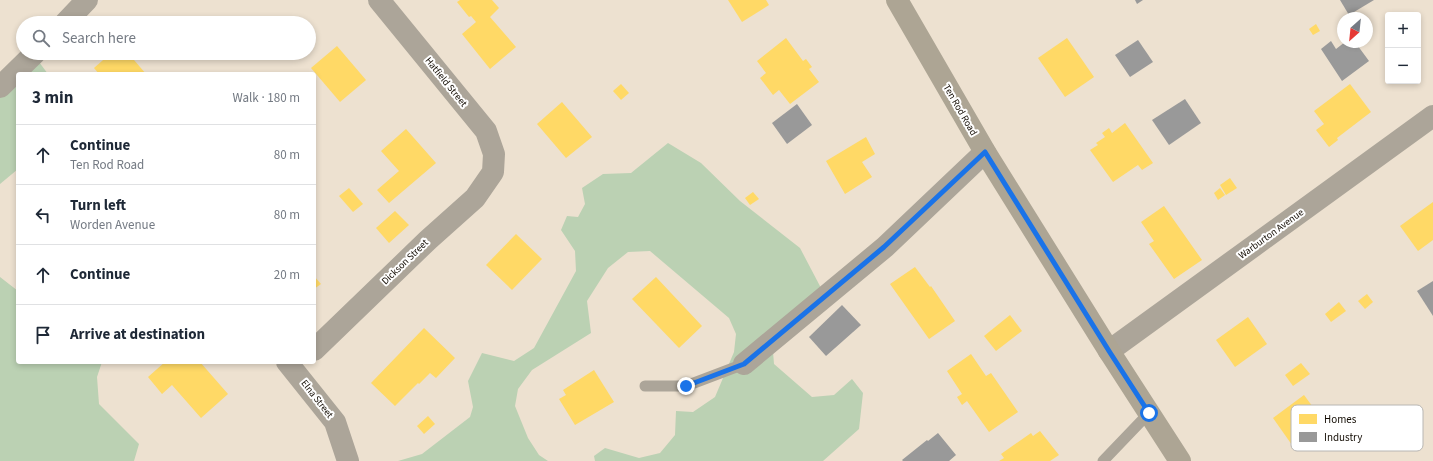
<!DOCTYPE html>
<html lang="en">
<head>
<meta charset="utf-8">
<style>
  body { margin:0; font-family:"Source Sans 3",sans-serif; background:#f2f2f3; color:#1f2937 }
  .controls { position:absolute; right:12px; top:12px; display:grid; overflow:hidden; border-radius:4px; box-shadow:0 2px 6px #0003 }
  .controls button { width:36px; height:36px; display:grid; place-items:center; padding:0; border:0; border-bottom:1px solid #e0e1e3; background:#fff; color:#1f2937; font:20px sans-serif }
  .compass { position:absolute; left:1337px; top:12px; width:36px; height:36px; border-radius:50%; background:#fff; box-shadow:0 2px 6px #0003; rotate:207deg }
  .stop { position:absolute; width:12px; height:12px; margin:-9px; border:3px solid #1a73e8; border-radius:50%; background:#fff }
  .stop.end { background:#1a73e8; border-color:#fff; box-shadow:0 1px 4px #0008 }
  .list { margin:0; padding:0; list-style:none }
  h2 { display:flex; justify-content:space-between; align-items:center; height:52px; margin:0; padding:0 16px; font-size:17px }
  h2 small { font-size:13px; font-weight:400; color:#747a83 }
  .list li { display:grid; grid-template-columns:26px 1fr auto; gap:12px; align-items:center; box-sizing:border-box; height:60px; padding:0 16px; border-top:1px solid #e0e1e3 }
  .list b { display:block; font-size:15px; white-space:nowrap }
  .list p { margin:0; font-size:13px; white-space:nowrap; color:#747a83 }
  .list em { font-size:13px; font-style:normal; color:#747a83 }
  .icon { flex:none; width:22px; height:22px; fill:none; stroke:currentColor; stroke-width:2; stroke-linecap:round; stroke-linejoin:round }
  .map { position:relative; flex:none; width:1433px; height:461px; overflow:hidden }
  .search { position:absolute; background:#fff; box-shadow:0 2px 6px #0003; left:16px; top:16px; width:300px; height:44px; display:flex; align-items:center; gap:10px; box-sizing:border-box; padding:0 14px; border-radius:22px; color:#747a83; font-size:15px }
  .panel { position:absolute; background:#fff; box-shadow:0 2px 6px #0003; left:16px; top:72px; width:300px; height:292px; border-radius:4px }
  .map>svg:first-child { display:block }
  .green { fill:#bbd1b3 }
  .homes { fill:#ffd966 }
  .industry { fill:#999 }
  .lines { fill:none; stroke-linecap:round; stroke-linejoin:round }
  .service { stroke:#aca599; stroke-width:11 }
  .minor { stroke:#aca599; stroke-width:22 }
  .primary { stroke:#ada594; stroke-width:22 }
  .route { stroke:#1a73e8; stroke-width:5 }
  .labels { text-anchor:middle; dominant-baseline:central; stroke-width:4; stroke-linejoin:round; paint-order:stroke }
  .street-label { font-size:10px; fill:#130c03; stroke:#fff }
  .key { fill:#fff; stroke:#b8b6b3; stroke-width:1 }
  .key-label { font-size:11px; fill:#130c03 }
</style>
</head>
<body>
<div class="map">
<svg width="1433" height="461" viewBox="0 0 1433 461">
  <rect width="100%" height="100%" fill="#ede1d0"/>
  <g class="green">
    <path d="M33,54l15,20h-30v95l-18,15v-96z"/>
    <path d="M668,143l33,20 39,38 60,47 21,40 -49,51 2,25 38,33 22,-2 18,-16 11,14 -4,36 -36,32h-228l-1,-5 11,-8 34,10 21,-5 15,-18 1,-24 17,1 22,-15 19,-45 2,-18 -7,-16 -79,-67 -22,1 -20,16 -21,33 4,32 -59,37 -14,19 -3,17 13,32 11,17 9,6h-150l24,-7 48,-37 3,-10 -5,-26 14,-28 32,8 20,-13 42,-77 -1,-20 -14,-21 6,-14 11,1 7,-13 -3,-16 21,-14 28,-1z"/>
    <path d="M0,277l18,14v30l-2,2 2,2v37h84l-5,15 2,27 40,40 -5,17h-134z"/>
  </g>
  <g class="homes">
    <path d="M460,0h32l7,8 -9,9 26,30 -26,22 -28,-35 14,-12 -5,-6 -2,1 -12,-15z"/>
    <path d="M728,0h38l3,5 -27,17z"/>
    <path d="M1316,24l4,7 -7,4 -4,-6z"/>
    <path d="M786,38l17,23 3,-2 6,8 -3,2 10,13 -29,22 -11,-14 -6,5 -13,-17 6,-5 -9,-12z"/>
    <path d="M1067,38l27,39 -29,20 -27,-39z"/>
    <path d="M337,46l29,34 -26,22 -29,-34z"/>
    <path d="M111,53h17l18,21h-47l-5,-6z"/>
    <path d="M621,84l8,9 -8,7 -8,-9z"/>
    <path d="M1350,84l21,28 -34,26 1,2 -9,7 -13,-17 8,-6 -10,-13z"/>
    <path d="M562,102l30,35 -26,21 -29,-34z"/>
    <path d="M1125,123l28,40 -11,7 -4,-5 -25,17 -23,-32 8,-5 -2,-2 9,-6 -3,-4 7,-5 3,5z"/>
    <path d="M406,129l30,34 -47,40 -12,-13 22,-19 -18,-20z"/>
    <path d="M866,137l9,17 -13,8 10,15 -27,17 -19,-33z"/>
    <path d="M1230,178l7,10 -11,7 -6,-10z"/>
    <path d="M349,188l14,16 -10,8 -14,-16z"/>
    <path d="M1220,188l5,7 -7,5 -4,-7z"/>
    <path d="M753,192l6,7 -9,6 -5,-7z"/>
    <path d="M1433,202v38l-15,11 -18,-25z"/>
    <path d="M1164,206l38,54 -28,19 -25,-35 5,-3 -13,-19z"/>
    <path d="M395,211l14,14 -20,18 -13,-15z"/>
    <path d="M516,234l26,25 -30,31 -26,-25z"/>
    <path d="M915,267l15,20 1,-1 24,35 -26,18 -39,-55z"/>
    <path d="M314,276l7,8 -7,5z"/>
    <path d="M656,277l46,49 -23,22 -47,-49z"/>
    <path d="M1367,294l6,8 -8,7 -7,-8z"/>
    <path d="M1339,302l7,9 -15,11 -6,-8z"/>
    <path d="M1010,315l12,16 -26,20 -12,-15z"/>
    <path d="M1248,317l19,27 -32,23 -19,-27z"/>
    <path d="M424,328l31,30 -19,20 -6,-5 -11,11 -1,-1 -23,23 -24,-23z"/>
    <path d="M971,354l15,22 5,-3 27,39 -29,20 -22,-31 -5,4 -5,-8 5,-3 -15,-23z"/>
    <path d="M165,362h35l28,32 -27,24 -29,-33 -10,9 -14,-17z"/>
    <path d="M1301,363l9,11 -17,12 -8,-11z"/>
    <path d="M594,370l20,32 -39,23 -16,-26 7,-4 -3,-5z"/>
    <path d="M1304,395l20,27 -32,23 -19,-27z"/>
    <path d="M428,416l7,8 -11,10 -7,-8z"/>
    <path d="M1040,431l19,24 -9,6h-51l5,-3 -3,-4 30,-21 2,3z"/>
  </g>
  <g class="industry">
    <path d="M1135,0h8l-6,4z"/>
    <path d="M1340,0h34l-25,15z"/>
    <path d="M1138,40l15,22 -23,15 -15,-22z"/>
    <path d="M1331,41l5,8 9,-7h10l14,19 -27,20 -21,-32z"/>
    <path d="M1185,99l16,24 -32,22 -17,-25z"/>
    <path d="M797,104l15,21 -25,19 -15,-21z"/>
    <path d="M1433,281v35l-16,-25z"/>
    <path d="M842,305l19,20 -35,31 -17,-19z"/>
    <path d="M938,433l18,22 -7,6h-46l-1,-1 25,-20 1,1z"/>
  </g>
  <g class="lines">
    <g class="service">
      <path d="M645,386h41l58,-22"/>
      <path d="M1103,461l46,-48"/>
    </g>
    <g class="minor">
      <path d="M65,23l22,-23"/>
      <path d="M0,87l35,-34"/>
      <path d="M314,350l114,-110 47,-42 18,-26 1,-18 -8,-23 -107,-131"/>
      <path d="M1109,351l324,-235"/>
      <path d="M287,362l48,60 13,39"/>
      <path d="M744,364l141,-117 100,-95"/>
    </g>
    <path class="primary" d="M897,0l88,152 124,199 71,110"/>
  </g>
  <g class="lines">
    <path class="route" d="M686,386l58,-22 140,-117 101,-95 124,199 40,62"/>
  </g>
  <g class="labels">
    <g class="street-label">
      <text transform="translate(446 82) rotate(51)">Hatfield Street</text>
      <text transform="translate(960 110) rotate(60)">Ten Rod Road</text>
      <text transform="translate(1271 234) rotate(-36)">Warburton Avenue</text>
      <text transform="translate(405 262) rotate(-44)">Dickson Street</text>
      <text transform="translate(317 399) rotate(52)">Elna Street</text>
    </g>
  </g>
  <rect x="1291" y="405" width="132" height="46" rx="6" class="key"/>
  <rect x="1299" y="414" width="18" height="10" fill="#ffd966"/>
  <rect x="1299" y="432" width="18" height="10" fill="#999"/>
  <g class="key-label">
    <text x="1324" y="423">Homes</text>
    <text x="1324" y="441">Industry</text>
  </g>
</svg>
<div class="controls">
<button>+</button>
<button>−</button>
</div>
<svg class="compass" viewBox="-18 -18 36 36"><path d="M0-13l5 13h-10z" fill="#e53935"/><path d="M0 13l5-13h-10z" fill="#747a83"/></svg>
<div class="stop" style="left:1149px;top:413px"></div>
<div class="stop end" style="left:686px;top:386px"></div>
<div class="search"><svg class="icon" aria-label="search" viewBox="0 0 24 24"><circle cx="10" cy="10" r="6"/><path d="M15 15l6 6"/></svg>Search here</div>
<section class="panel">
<h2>3 min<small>Walk · 180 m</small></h2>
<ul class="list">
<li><svg class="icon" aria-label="ahead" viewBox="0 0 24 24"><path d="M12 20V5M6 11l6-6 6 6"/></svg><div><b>Continue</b><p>Ten Rod Road</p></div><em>80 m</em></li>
<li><svg class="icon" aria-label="left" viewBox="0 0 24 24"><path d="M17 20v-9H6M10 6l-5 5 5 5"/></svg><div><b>Turn left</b><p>Worden Avenue</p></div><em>80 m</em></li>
<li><svg class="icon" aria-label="ahead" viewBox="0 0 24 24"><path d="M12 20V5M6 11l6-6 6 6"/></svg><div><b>Continue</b></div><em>20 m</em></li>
<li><svg class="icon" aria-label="arrive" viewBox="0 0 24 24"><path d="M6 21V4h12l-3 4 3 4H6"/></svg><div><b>Arrive at destination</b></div></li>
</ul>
</section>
</div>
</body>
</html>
